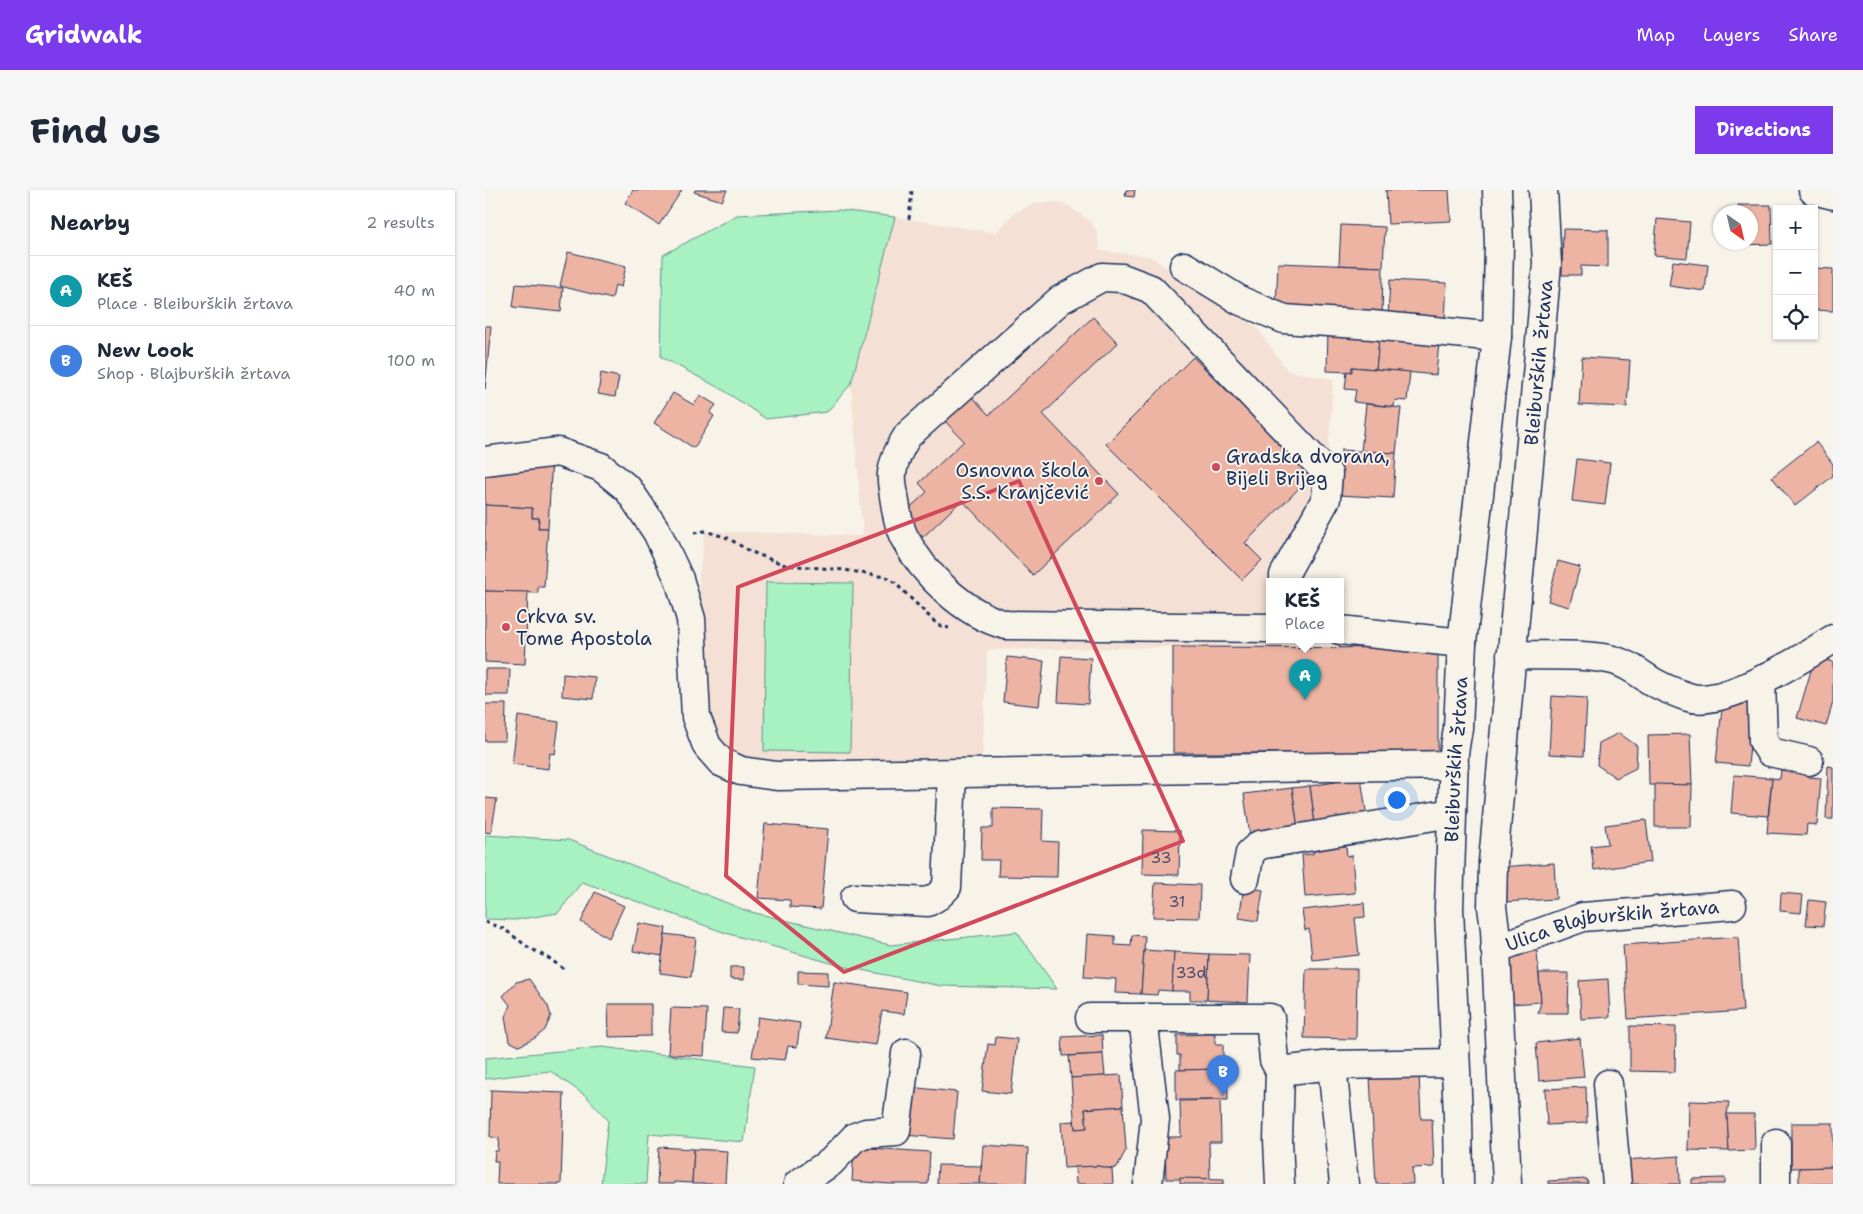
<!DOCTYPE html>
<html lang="en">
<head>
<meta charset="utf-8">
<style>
  body { margin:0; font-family:"Shantell Sans",sans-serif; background:#f6f6f7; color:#1f2937 }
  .controls { position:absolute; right:15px; top:15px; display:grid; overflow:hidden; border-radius:0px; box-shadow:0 1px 4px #0004 }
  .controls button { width:45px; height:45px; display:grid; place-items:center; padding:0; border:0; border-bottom:1px solid #e0e1e3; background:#fff; color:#1f2937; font:25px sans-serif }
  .compass { position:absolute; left:1228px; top:15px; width:45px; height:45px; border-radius:50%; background:#fff; box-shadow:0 1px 4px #0004; rotate:146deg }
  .you { position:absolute; left:911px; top:609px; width:18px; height:18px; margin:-12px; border:4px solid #fff; border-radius:50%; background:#1a73e8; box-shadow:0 0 0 8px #1a73e833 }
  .badge { display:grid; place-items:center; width:32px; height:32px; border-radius:50%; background:#7c3aed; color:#fff; font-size:16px; font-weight:700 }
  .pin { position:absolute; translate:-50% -41px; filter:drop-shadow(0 1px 2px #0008) }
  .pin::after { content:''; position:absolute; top:26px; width:18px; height:15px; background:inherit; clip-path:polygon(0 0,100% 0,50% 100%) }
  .popup { position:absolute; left:781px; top:388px; width:78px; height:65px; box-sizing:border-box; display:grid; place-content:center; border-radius:0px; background:#fff; filter:drop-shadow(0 1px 4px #0005); font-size:16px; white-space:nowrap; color:#747a83 }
  .popup b { font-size:19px; color:#1f2937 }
  .popup::after { content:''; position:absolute; left:50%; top:100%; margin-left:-10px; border:10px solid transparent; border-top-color:#fff }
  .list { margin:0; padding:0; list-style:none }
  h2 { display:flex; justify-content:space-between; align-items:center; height:65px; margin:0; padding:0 20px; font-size:21px }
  h2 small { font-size:16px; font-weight:400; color:#747a83 }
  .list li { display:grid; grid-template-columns:32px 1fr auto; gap:15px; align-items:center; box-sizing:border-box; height:70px; padding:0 20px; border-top:1px solid #e0e1e3 }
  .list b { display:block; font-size:19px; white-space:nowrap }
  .list p { margin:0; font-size:16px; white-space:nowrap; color:#747a83 }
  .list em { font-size:16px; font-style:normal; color:#747a83 }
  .icon { flex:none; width:28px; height:28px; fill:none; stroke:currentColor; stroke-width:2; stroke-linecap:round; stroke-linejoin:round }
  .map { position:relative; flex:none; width:1348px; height:994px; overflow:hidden; border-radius:0px }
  header { display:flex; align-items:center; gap:30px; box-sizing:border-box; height:70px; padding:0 25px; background:#7c3aed; color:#fff }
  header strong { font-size:24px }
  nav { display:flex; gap:28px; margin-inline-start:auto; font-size:18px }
  .intro { display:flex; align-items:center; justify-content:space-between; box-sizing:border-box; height:120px; padding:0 30px }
  h1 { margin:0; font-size:35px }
  .button { padding:12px 22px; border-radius:0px; background:#7c3aed; color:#fff; font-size:18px; font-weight:700 }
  main { display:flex; gap:30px; padding:0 30px }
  aside { flex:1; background:#fff; border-radius:0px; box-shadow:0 1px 4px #0004 }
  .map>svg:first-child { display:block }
  .built { fill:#f4e0d4 }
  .green { fill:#a8f1c0; stroke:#62908f }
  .building { fill:#edb4a4; stroke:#1b2f5e }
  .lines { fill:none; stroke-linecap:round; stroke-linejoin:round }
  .minor-casing { stroke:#1b2f5e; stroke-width:31 }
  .path { stroke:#1b2f5e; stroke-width:3; stroke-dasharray:4 4; stroke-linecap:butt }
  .minor { stroke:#f7f3e8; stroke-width:28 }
  .marked { fill:none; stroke:#d1495b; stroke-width:4; stroke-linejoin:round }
  .poi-dot { fill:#d1495b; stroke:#f7f3e8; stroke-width:2 }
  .labels { text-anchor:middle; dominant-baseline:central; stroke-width:4; stroke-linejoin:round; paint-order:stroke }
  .number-label { font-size:16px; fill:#505070 }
  .street-label { font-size:19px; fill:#1b2f5e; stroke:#f7f3e8 }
  .poi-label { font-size:19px; fill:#1b2f5e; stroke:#f7f3e8; text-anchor:start }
</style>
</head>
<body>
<header>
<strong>Gridwalk</strong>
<nav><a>Map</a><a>Layers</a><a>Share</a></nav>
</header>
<div class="intro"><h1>Find us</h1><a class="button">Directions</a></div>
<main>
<aside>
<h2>Nearby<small>2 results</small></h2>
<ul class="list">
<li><span class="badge" style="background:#0f9aa8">A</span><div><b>KEŠ</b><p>Place · Bleiburških žrtava</p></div><em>40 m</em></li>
<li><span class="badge" style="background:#3f7fe0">B</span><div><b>New Look</b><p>Shop · Blajburških žrtava</p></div><em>100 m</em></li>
</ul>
</aside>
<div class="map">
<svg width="1348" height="994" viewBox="0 0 1348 994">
  <rect width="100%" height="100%" fill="#f7f3e8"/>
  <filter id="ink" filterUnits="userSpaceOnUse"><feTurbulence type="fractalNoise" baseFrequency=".02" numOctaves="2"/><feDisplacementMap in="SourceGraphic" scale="10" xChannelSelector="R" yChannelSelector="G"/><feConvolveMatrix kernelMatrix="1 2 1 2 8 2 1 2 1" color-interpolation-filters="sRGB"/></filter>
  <g filter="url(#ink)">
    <path class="built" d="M572,12l13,5 21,15 6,10 3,19 49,5 107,71 32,44 45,8 -5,78h12l-1,51 -14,16 -15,24 -8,24v9h-32v58h30v9l-127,-1 -186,3 -5,116 -234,2 -19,-9 -21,-34 -9,-149 6,-45 158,5 -12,-152 44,-167 101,16 18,-20 21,-10z"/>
    <g class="green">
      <path d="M354,20l56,7 -44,167 -24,28 -61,7 -43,-29 -62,-33 2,-102 74,-40z"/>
      <path d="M281,392l87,1 -3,169 -86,-1z"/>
      <path d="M0,645l84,5 178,71 143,34 127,-13 40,57 -116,-3 -100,-20 -115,-33 -144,-51 -24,31 -43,7 -30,-1z"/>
      <path d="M117,857l153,19 -11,76 -95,-8 -3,50h-45l7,-64 -22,-24 -36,-25 -65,8v-21z"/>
    </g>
    <g class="building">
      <path d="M148,0h49l-23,35 -34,-22z"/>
      <path d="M210,0h32l-5,11 -28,-9z"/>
      <path d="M641,0h9l-1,7 -9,-1z"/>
      <path d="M901,0h63l2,31 -63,3z"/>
      <path d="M1253,15h33l1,39 -33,1v-3h12v-30h-12z"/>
      <path d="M1172,29l33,3 -3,36 -33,-3z"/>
      <path d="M856,35l44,2 -2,40 -44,-2z"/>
      <path d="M1078,39l45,1v37l-27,-1v9h-19z"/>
      <path d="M83,62l58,14 -5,21 -6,-2 -3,14 -52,-13z"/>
      <path d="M1188,71l35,4 -3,26 -36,-5z"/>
      <path d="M793,73l105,4 -1,53 -106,-13z"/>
      <path d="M1329,78l19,1v42l-19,-1z"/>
      <path d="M905,90l57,3 -2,37 -57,-3z"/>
      <path d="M31,94l47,4 -2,24 -48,-5z"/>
      <path d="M608,127l25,26 -75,71 76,80 -86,81 -71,-75 -39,37 -21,-22 25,-23 -8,-9 45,-42 -20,-21 26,-25 19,20z"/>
      <path d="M0,136h6l-6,63z"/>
      <path d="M843,141h52l-4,38 -24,-2v5l-25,-1z"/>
      <path d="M895,141l59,11 -3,33 -60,-6z"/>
      <path d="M708,167l119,118 -67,68 17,17 -20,20 -136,-136z"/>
      <path d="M1097,167l48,3 -3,47 -48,-2z"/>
      <path d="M867,177l58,5 -3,29 -12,-1 -1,7 -40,-5 2,-12 -11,-1 2,-18 5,1z"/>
      <path d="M116,183l18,4 -4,20 -17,-3z"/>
      <path d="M188,203l21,12 6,-10 16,10 -6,8 4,3 -20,32 -40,-25z"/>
      <path d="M881,214l35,4 -5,45 -35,-2z"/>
      <path d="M1331,252l17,22v12l-38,30 -23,-29z"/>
      <path d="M856,260l55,3 -3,45 -55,-3z"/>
      <path d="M67,268l-4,70h-10l1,-10h-7v-10l-47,-3v-32z"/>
      <path d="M1092,269l33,4 -5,42 -33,-4z"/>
      <path d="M0,315l47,3v10h7l-1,10h10l-4,59h-6v6l-53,-2z"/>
      <path d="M1073,371l22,6 -11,40 -21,-6z"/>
      <path d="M0,401l43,1 -3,72 -40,-2z"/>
      <path d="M688,457l265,1v105h-265z"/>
      <path d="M576,466l30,2 -3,46 -30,-2z"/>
      <path d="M522,467l37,4 -5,45 -36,-4z"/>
      <path d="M1330,467l18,5v40l-7,24 -29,-8z"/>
      <path d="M0,479h25l-1,26h-24z"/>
      <path d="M78,484l32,3 -2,22 -31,-3z"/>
      <path d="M1067,506l35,2 -3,58 -35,-2z"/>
      <path d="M1238,509l31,3 -6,64 -32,-3z"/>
      <path d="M0,514h21l-1,37h-20z"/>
      <path d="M33,526l41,6 -4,32 -5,-1 -2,16 -36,-5z"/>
      <path d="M1134,543l18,13 -1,22 -20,10 -19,-13 2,-22z"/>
      <path d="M1205,544l2,51h-43l-1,-50z"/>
      <path d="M1343,576l5,1v52h-7z"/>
      <path d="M1296,580l27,2v5l13,1 -4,47 -10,-1 -1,11 -39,-2 5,-55 8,1z"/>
      <path d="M1249,585l38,3 -4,38 -37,-3z"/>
      <path d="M876,588l6,39 -52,8 -5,-39z"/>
      <path d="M1170,594l37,1 -1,42h-36z"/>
      <path d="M825,596l5,39 -17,4 -6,-41z"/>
      <path d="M807,598l6,41 -48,7 -6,-42z"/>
      <path d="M0,608l12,1 -6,34 -6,-1z"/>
      <path d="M508,618l50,1 -1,32 16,1 -1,35 -59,-1 1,-16h-18l1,-32h11z"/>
      <path d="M1161,630l5,42 -57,8 -3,-24 17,-2 -3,-19z"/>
      <path d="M280,634l63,5 -7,80 -31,-2v-7l-32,-2z"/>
      <path d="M658,640l37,1 -1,44 -37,-1z"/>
      <path d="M860,646l2,20 5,-1 3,38 -50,4 -3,-42 11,-1v-15z"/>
      <path d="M1069,673l2,36 -53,3 -3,-35z"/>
      <path d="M670,693l45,2 -1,33 -46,-1z"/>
      <path d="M759,697l19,3 -5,31 -19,-3z"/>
      <path d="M110,702l29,14 -15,32 -28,-16z"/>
      <path d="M1296,703l22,2 -2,18 -21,-2z"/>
      <path d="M1324,710l17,2 -3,24 -17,-1z"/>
      <path d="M879,713l1,14 -10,1 4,37 -47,5 -3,-31 -4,1 -3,-20z"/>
      <path d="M154,733l27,5 -4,28 -29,-5z"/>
      <path d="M180,744l31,4 -5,39 -31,-4z"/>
      <path d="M602,744l28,2v9l16,1 1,-11 13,1 -4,58 -26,-1 1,-14 -32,-2z"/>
      <path d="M1253,747l5,74 -115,8 -5,-74z"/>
      <path d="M659,760l30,2 -2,39 -14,-1 -1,5 -16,-1z"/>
      <path d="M1052,761l4,51 -30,2 -4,-51z"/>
      <path d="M689,762l35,2 -2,46h-17v-9h-18z"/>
      <path d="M724,764l41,1 -2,47 -41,-2z"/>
      <path d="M245,777h14v13l-14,-1z"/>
      <path d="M821,779h51l-1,70 -52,-1z"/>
      <path d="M313,781l30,1v14l-30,-2z"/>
      <path d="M1054,783h30l-1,40h-30l3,-11z"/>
      <path d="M44,789l19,27 3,10 -6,14 -10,8 -16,8 -10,-5 -4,-24 5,-12 -7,-9 13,-14z"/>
      <path d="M1123,789l2,38 -29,2 -2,-38z"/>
      <path d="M349,792l73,10 -3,22 -22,-3 -6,34 -50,-7z"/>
      <path d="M123,814h43v32l-42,1z"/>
      <path d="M186,818l36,1 -3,47 -36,-2z"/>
      <path d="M238,818l16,1 -2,24 -16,-1z"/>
      <path d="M273,827l42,6 -3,24 -9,-1 -3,14 -33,-3z"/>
      <path d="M1145,836l46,1 -1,45 -45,-1z"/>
      <path d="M730,844v10h8v18l-4,1v6l-39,1v-15h-3v-20z"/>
      <path d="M617,845l1,19 -40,2 -1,-19z"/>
      <path d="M511,847l21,2 -6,55 -29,-3 6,-47 7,1z"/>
      <path d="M1095,848l4,39 -45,4 -3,-38z"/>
      <path d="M618,864l2,22 -34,2 -2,-22z"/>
      <path d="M742,879l1,31h-52v-30z"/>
      <path d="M934,884l2,45h11l2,48 -22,1 1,16h-37l-6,-107z"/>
      <path d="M636,885l2,31 -38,3 2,19 -12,1 -4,-51z"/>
      <path d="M423,897l49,5 -4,47 -49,-4z"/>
      <path d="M1101,897l1,36 -40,2 -2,-36z"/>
      <path d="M6,900l73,3 -3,91h-64l1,-23h-4l1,-10h3l1,-13 -9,-1z"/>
      <path d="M735,910l1,42h-12l1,37h-44l-1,-42h16l-1,-36z"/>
      <path d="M1204,911l40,1 -2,12 2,37 -41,-1z"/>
      <path d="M638,916l3,44 -9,17 -5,2 -14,-3 -34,2 -3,-46 13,-1 1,8 12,-1 -2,-19z"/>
      <path d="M1242,924h27l1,36 -26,1z"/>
      <path d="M1306,933h42v44l-42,1z"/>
      <path d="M498,955l45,3 -2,36h-46z"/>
      <path d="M174,957l35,2 -2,34 -18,-1v2h-17z"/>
      <path d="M369,957l76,5 -2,32h-39l-37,-3z"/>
      <path d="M209,959l33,2 -2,33h-33z"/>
      <path d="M1194,966l1,28h-54l-1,-24z"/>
      <path d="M453,975l43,1 -1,18h-43z"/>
      <path d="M613,976l14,3 1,15h-37l-1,-17z"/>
      <path d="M1348,977v17h-34v-16z"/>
      <path d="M695,988l44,1v5h-44z"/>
      <path d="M1240,988v6h-33v-5z"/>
      <path d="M1102,989l1,5h-40v-3z"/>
    </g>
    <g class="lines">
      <g class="minor-casing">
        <g id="minor">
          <path d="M1328,0l20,5"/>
          <path d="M699,76l57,35 43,18 88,6 125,12"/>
          <path d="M0,271l73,-9 43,15 27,22 29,43 22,47 12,40 5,98 11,29 14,16 20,9 36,5 677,-11"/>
          <path d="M785,438l-264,-3c-42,-11 -82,-50 -102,-88 -6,-12 -8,-28 -10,-41 -1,-7 -3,-15 -2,-23 2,-14 8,-26 16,-38l152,-135 42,-23 20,1 29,11 177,185 -2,25 -42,76v6"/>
          <path d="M855,440l122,13"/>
          <path d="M1026,465c30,1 74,-2 102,5 15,4 27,14 40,22 11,6 23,11 35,15 35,12 115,-39 145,-58"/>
          <path d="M1276,491l2,60 7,11 39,9"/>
          <path d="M760,689l5,-26 9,-8 193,-32"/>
          <path d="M370,708l73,4 10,-6 9,-9 5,-113"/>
          <path id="s1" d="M1010,759l88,-32 149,-12"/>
          <path d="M605,828h180l4,42 6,11"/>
          <path d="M658,828l12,101 -7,65"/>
          <path d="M847,875l12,119"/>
          <path d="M1123,894l9,100"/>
          <path d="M1291,953v41"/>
          <path d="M313,994l33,-22 24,-25 11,-4 30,-2 10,-78"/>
          <path d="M795,994l-2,-44 2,-69 52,-6 123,-2"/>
          <path id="s2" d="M974,994l-1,-67 -9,-209 5,-155 4,-25 4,-85 35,-306 2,-92 -2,-55"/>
          <path id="s3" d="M1022,994l-12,-255 -3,-22 1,-45 54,-598 -4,-74"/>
        </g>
      </g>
      <g class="path">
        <path d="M424,29l3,-29"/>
        <path d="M209,343l11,-2 23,7 21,13 36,14 60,5 45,8 48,47 11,3"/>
        <path d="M0,732l19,7 24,18 22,12 15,11"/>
      </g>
      <use href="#minor" class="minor"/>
    </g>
  </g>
  <path class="marked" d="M534,291l164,360 -339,131 -118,-96 12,-289z"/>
  <g class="poi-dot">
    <circle cx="731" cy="277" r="5"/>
    <circle cx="614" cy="291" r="5"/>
    <circle cx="21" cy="437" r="5"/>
  </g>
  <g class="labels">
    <g class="number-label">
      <text x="676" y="667">33</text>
      <text x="692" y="711">31</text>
      <text x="706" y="782">33d</text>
    </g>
    <g class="street-label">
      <text stroke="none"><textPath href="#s3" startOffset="824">Bleiburških žrtava</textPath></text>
      <text stroke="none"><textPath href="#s2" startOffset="425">Bleiburških žrtava</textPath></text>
      <text stroke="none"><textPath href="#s1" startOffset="121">Ulica Blajburških žrtava</textPath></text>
    </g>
    <g class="poi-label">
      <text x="741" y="266">Gradska dvorana,<tspan x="741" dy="22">Bijeli Brijeg</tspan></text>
      <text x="604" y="280" text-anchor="end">Osnovna škola<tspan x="604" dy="22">S.S. Kranjčević</tspan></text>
      <text x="31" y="426">Crkva sv.<tspan x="31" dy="22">Tome Apostola</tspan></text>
    </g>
  </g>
</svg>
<div class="controls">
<button>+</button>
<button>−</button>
<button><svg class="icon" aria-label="locate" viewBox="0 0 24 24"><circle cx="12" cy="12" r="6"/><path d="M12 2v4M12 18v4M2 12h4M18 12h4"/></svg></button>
</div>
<svg class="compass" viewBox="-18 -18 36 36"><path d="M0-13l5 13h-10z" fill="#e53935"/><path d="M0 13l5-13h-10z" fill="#747a83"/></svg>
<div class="you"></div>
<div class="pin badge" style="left:820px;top:510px;background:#0f9aa8">A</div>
<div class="popup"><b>KEŠ</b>Place</div>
<div class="pin badge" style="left:738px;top:906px;background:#3f7fe0">B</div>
</div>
</main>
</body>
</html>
